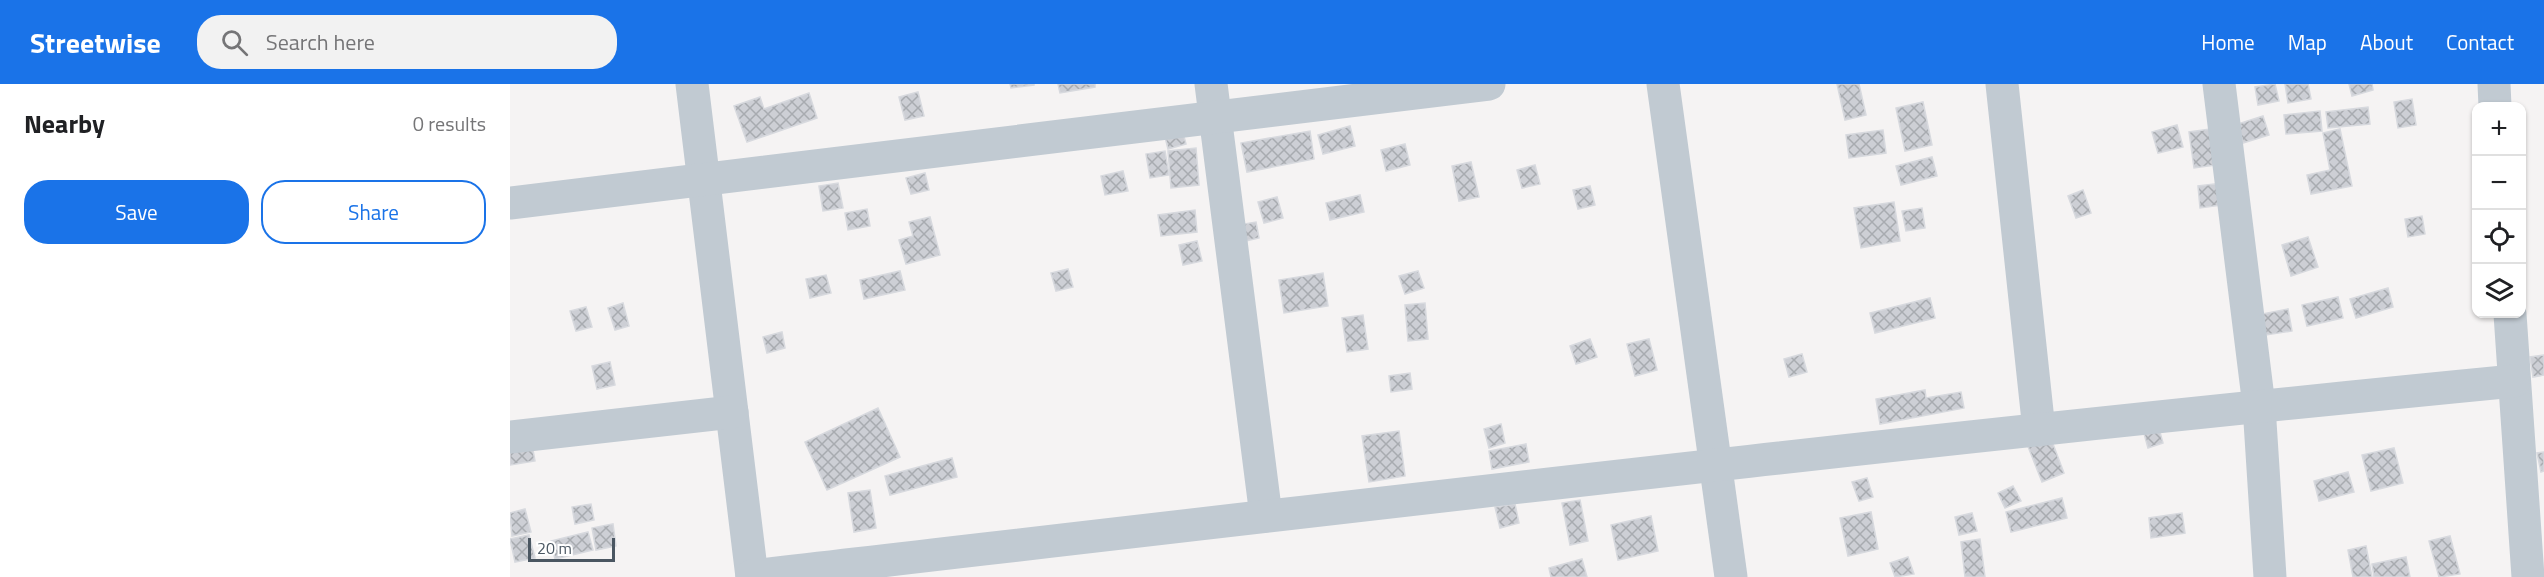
<!DOCTYPE html>
<html lang="en">
<head>
<meta charset="utf-8">
<style>
  body { margin:0; font-family:"Titillium Web",sans-serif; background:#f2f2f2; color:#202124 }
  .controls { position:absolute; right:18px; top:18px; display:grid; overflow:hidden; border-radius:12px; box-shadow:0 2px 4px #0004 }
  .controls button { width:54px; height:54px; display:grid; place-items:center; padding:0; border:0; border-bottom:2px solid #e0e0e0; background:#fff; color:#202124; font:30px sans-serif }
  .scale { position:absolute; left:18px; bottom:15px; width:87px; box-sizing:border-box; padding-left:6px; border:3px solid #4a5661; border-top:0; font-size:16px; line-height:21px; white-space:nowrap; color:#4a5661; -webkit-text-stroke:4px #fff; paint-order:stroke }
  .list { margin:0; padding:0; list-style:none }
  h2 { display:flex; justify-content:space-between; align-items:center; height:78px; margin:0; padding:0 24px; font-size:26px }
  h2 small { font-size:20px; font-weight:400; color:#757577 }
  .actions { display:flex; gap:12px; padding:18px 24px }
  .actions a { flex:1; padding:14px 0; border:2px solid #1a73e8; border-radius:24px; text-align:center; font-size:21px; color:#1a73e8 }
  .actions .main { background:#1a73e8; color:#fff }
  .icon { flex:none; width:33px; height:33px; fill:none; stroke:currentColor; stroke-width:2; stroke-linecap:round; stroke-linejoin:round }
  .map { position:relative; flex:none; width:2034px; height:493px; overflow:hidden }
  header { display:flex; align-items:center; gap:36px; box-sizing:border-box; height:84px; padding:0 30px; background:#1a73e8; color:#fff }
  header strong { font-size:28px }
  nav { display:flex; gap:33px; margin-inline-start:auto; font-size:21px }
  .search { width:420px; height:54px; background:#f2f2f2; display:flex; align-items:center; gap:15px; box-sizing:border-box; padding:0 21px; border-radius:24px; color:#757577; font-size:22px }
  main { display:flex }
  aside { flex:1; background:#fff }
  .map>svg:first-child { display:block }
  .building { fill:url(#building-cross-hatch); stroke:#d7d9de; stroke-width:1.5 }
  .lines { fill:none; stroke-linecap:round; stroke-linejoin:round }
  .minor { stroke:#c1cad2; stroke-width:33 }
</style>
</head>
<body>
<header>
<strong>Streetwise</strong>
<div class="search"><svg class="icon" aria-label="search" viewBox="0 0 24 24"><circle cx="10" cy="10" r="6"/><path d="M15 15l6 6"/></svg>Search here</div>
<nav><a>Home</a><a>Map</a><a>About</a><a>Contact</a></nav>
</header>
<main>
<aside>
<h2>Nearby<small>0 results</small></h2>
<ul class="list">
</ul>
<div class="actions"><a class="main">Save</a><a>Share</a></div>
</aside>
<div class="map">
<svg width="2034" height="493" viewBox="0 0 2034 493">
  <defs>
    <pattern id="building-cross-hatch" width="8" height="8" patternUnits="userSpaceOnUse" patternTransform="scale(1.5)"><rect width="8" height="8" fill="#cdcfd5"/><path d="M0 0l8 8M0 8l8-8" fill="none" stroke="#a8abb0"/></pattern>
  </defs>
  <rect width="100%" height="100%" fill="#f5f3f3"/>
  <g class="building">
    <path d="M500,0h24v1l-23,3z"/>
    <path d="M548,0h37v3l-35,6z"/>
    <path d="M1327,0h22l7,31 -21,5z"/>
    <path d="M1765,0l4,17 -21,4 -3,-18z"/>
    <path d="M1775,0h23l3,15 -23,4z"/>
    <path d="M1839,0h23l1,6 -21,6z"/>
    <path d="M408,8l6,24 -19,4 -6,-23z"/>
    <path d="M299,9l8,25 -70,24 -13,-36 26,-9 4,12z"/>
    <path d="M1902,15l4,26 -18,3 -4,-26z"/>
    <path d="M1413,18l9,43 -27,6 -9,-43z"/>
    <path d="M1858,23l2,17 -42,4 -2,-16z"/>
    <path d="M1810,27l2,20 -36,3 -2,-19z"/>
    <path d="M1753,32l6,19 -26,8 -5,-19z"/>
    <path d="M1667,41l6,22 -25,6 -6,-21z"/>
    <path d="M840,42l5,20 -32,8 -5,-19z"/>
    <path d="M1722,42l5,36 -43,6 -5,-36z"/>
    <path d="M672,45l4,15 -18,5 -4,-16z"/>
    <path d="M1830,45l12,57 -41,8 -4,-19 23,-5 -7,-37z"/>
    <path d="M1373,46l3,23 -37,5 -3,-23z"/>
    <path d="M800,47l4,28 -67,13 -6,-29z"/>
    <path d="M895,60l5,21 -24,6 -5,-21z"/>
    <path d="M686,64l3,37 -28,3 -3,-37z"/>
    <path d="M655,67l4,24 -19,3 -4,-24z"/>
    <path d="M1422,73l5,19 -36,9 -5,-19z"/>
    <path d="M961,78l8,35 -20,4 -7,-35z"/>
    <path d="M1025,81l5,19 -18,4 -5,-18z"/>
    <path d="M613,87l5,20 -23,4 -4,-19z"/>
    <path d="M415,89l4,17 -18,4 -5,-16z"/>
    <path d="M1730,97l3,21 -43,6 -2,-22z"/>
    <path d="M328,99l5,25 -20,3 -4,-25z"/>
    <path d="M1080,102l5,19 -17,4 -5,-19z"/>
    <path d="M1573,106l8,23 -15,5 -8,-22z"/>
    <path d="M850,111l4,17 -34,8 -4,-17z"/>
    <path d="M767,113l6,21 -19,5 -6,-21z"/>
    <path d="M1384,118l6,39 -39,7 -7,-40z"/>
    <path d="M1412,124l3,20 -19,3 -4,-20z"/>
    <path d="M357,125l3,17 -22,4 -3,-17z"/>
    <path d="M685,126l2,22 -36,4 -3,-21z"/>
    <path d="M1912,132l3,18 -17,3 -3,-18z"/>
    <path d="M420,133l10,38 -34,9 -7,-24 14,-4 -4,-14z"/>
    <path d="M746,138l3,16 -18,4 -3,-17z"/>
    <path d="M1798,153l10,30 -27,9 -9,-31z"/>
    <path d="M687,157l5,20 -19,4 -4,-20z"/>
    <path d="M558,185l5,18 -17,4 -5,-18z"/>
    <path d="M390,187l5,19 -41,9 -4,-19z"/>
    <path d="M908,187l6,17 -19,6 -6,-18z"/>
    <path d="M813,189l5,33 -44,7 -5,-33z"/>
    <path d="M316,191l5,18 -21,5 -4,-19z"/>
    <path d="M1878,204l5,19 -37,11 -6,-19z"/>
    <path d="M1828,213l5,21 -36,8 -5,-21z"/>
    <path d="M1420,214l5,20 -60,15 -5,-20z"/>
    <path d="M113,219l6,23 -14,4 -7,-22z"/>
    <path d="M915,219l3,36 -20,2 -3,-36z"/>
    <path d="M76,223l6,20 -16,4 -6,-20z"/>
    <path d="M1778,225l4,22 -26,4 -4,-21z"/>
    <path d="M853,231l5,34 -21,3 -5,-34z"/>
    <path d="M272,248l3,16 -18,5 -4,-16z"/>
    <path d="M1080,255l7,18 -21,7 -6,-18z"/>
    <path d="M1139,255l8,31 -22,6 -8,-32z"/>
    <path d="M1292,270l5,18 -18,5 -5,-18z"/>
    <path d="M2034,271v20l-11,2 -3,-20z"/>
    <path d="M100,278l5,23 -18,4 -5,-23z"/>
    <path d="M900,289l2,16 -21,3 -2,-16z"/>
    <path d="M1415,306l1,8 35,-6 3,16 -84,16 -4,-25z"/>
    <path d="M368,324l22,49 -73,33 -22,-48z"/>
    <path d="M991,340l4,19 -16,5 -5,-19z"/>
    <path d="M1648,341l5,18 -15,5 -5,-18z"/>
    <path d="M889,347l6,45 -36,6 -7,-46z"/>
    <path d="M1540,352l14,37 -22,9 -15,-38z"/>
    <path d="M21,355l4,22 -25,4v-22z"/>
    <path d="M1016,360l3,18 -37,7 -3,-18z"/>
    <path d="M1884,364l9,35 -32,8 -9,-36z"/>
    <path d="M2034,368v19l-3,1 -4,-19z"/>
    <path d="M442,374l5,19 -67,18 -5,-19z"/>
    <path d="M1838,388l6,20 -35,9 -5,-20z"/>
    <path d="M1357,394l6,19 -14,4 -7,-19z"/>
    <path d="M1503,402l8,15 -16,7 -7,-15z"/>
    <path d="M360,406l6,38 -22,4 -6,-39z"/>
    <path d="M1552,414l5,20 -56,14 -5,-20z"/>
    <path d="M1070,416l8,41 -18,4 -8,-42z"/>
    <path d="M81,420l3,16 -19,4 -3,-17z"/>
    <path d="M1005,420l4,19 -19,5 -5,-21z"/>
    <path d="M15,425l6,23 -19,4 -2,-23z"/>
    <path d="M1361,428l7,37 -30,7 -8,-38z"/>
    <path d="M1462,429l5,18 -18,4 -4,-18z"/>
    <path d="M1672,429l3,20 -34,5 -2,-20z"/>
    <path d="M1141,432l7,35 -40,9 -7,-35z"/>
    <path d="M103,440l3,22 -20,4 -4,-22z"/>
    <path d="M78,448l5,18 -38,9 -4,-18z"/>
    <path d="M19,451l6,23 -20,4 -5,-23z"/>
    <path d="M1940,452l10,38 -21,3 -10,-36z"/>
    <path d="M1470,455l5,38h-20l-4,-35z"/>
    <path d="M1856,462l6,31h-19l-5,-27z"/>
    <path d="M1398,473l6,17 -19,3 -5,-14z"/>
    <path d="M1896,473l4,20h-36l-2,-13z"/>
    <path d="M1072,475l5,18h-36l-2,-9z"/>
  </g>
  <g class="lines">
    <g class="minor">
      <path d="M182,0l60,493"/>
      <path d="M701,0l55,432"/>
      <path d="M1153,0l68,493"/>
      <path d="M1492,0l37,346"/>
      <path d="M1709,0l40,322 11,171"/>
      <path d="M1984,0l1,22"/>
      <path d="M0,119l979,-119"/>
      <path d="M2000,230l18,263"/>
      <path d="M0,353l222,-25"/>
      <path d="M242,492c587,-68 1174,-138 1762,-195"/>
    </g>
  </g>
</svg>
<div class="controls">
<button>+</button>
<button>−</button>
<button><svg class="icon" aria-label="locate" viewBox="0 0 24 24"><circle cx="12" cy="12" r="6"/><path d="M12 2v4M12 18v4M2 12h4M18 12h4"/></svg></button>
<button><svg class="icon" aria-label="layers" viewBox="0 0 24 24"><path d="M12 4l9 5-9 5-9-5zM3 14l9 5 9-5"/></svg></button>
</div>
<div class="scale">20 m</div>
</div>
</main>
</body>
</html>
